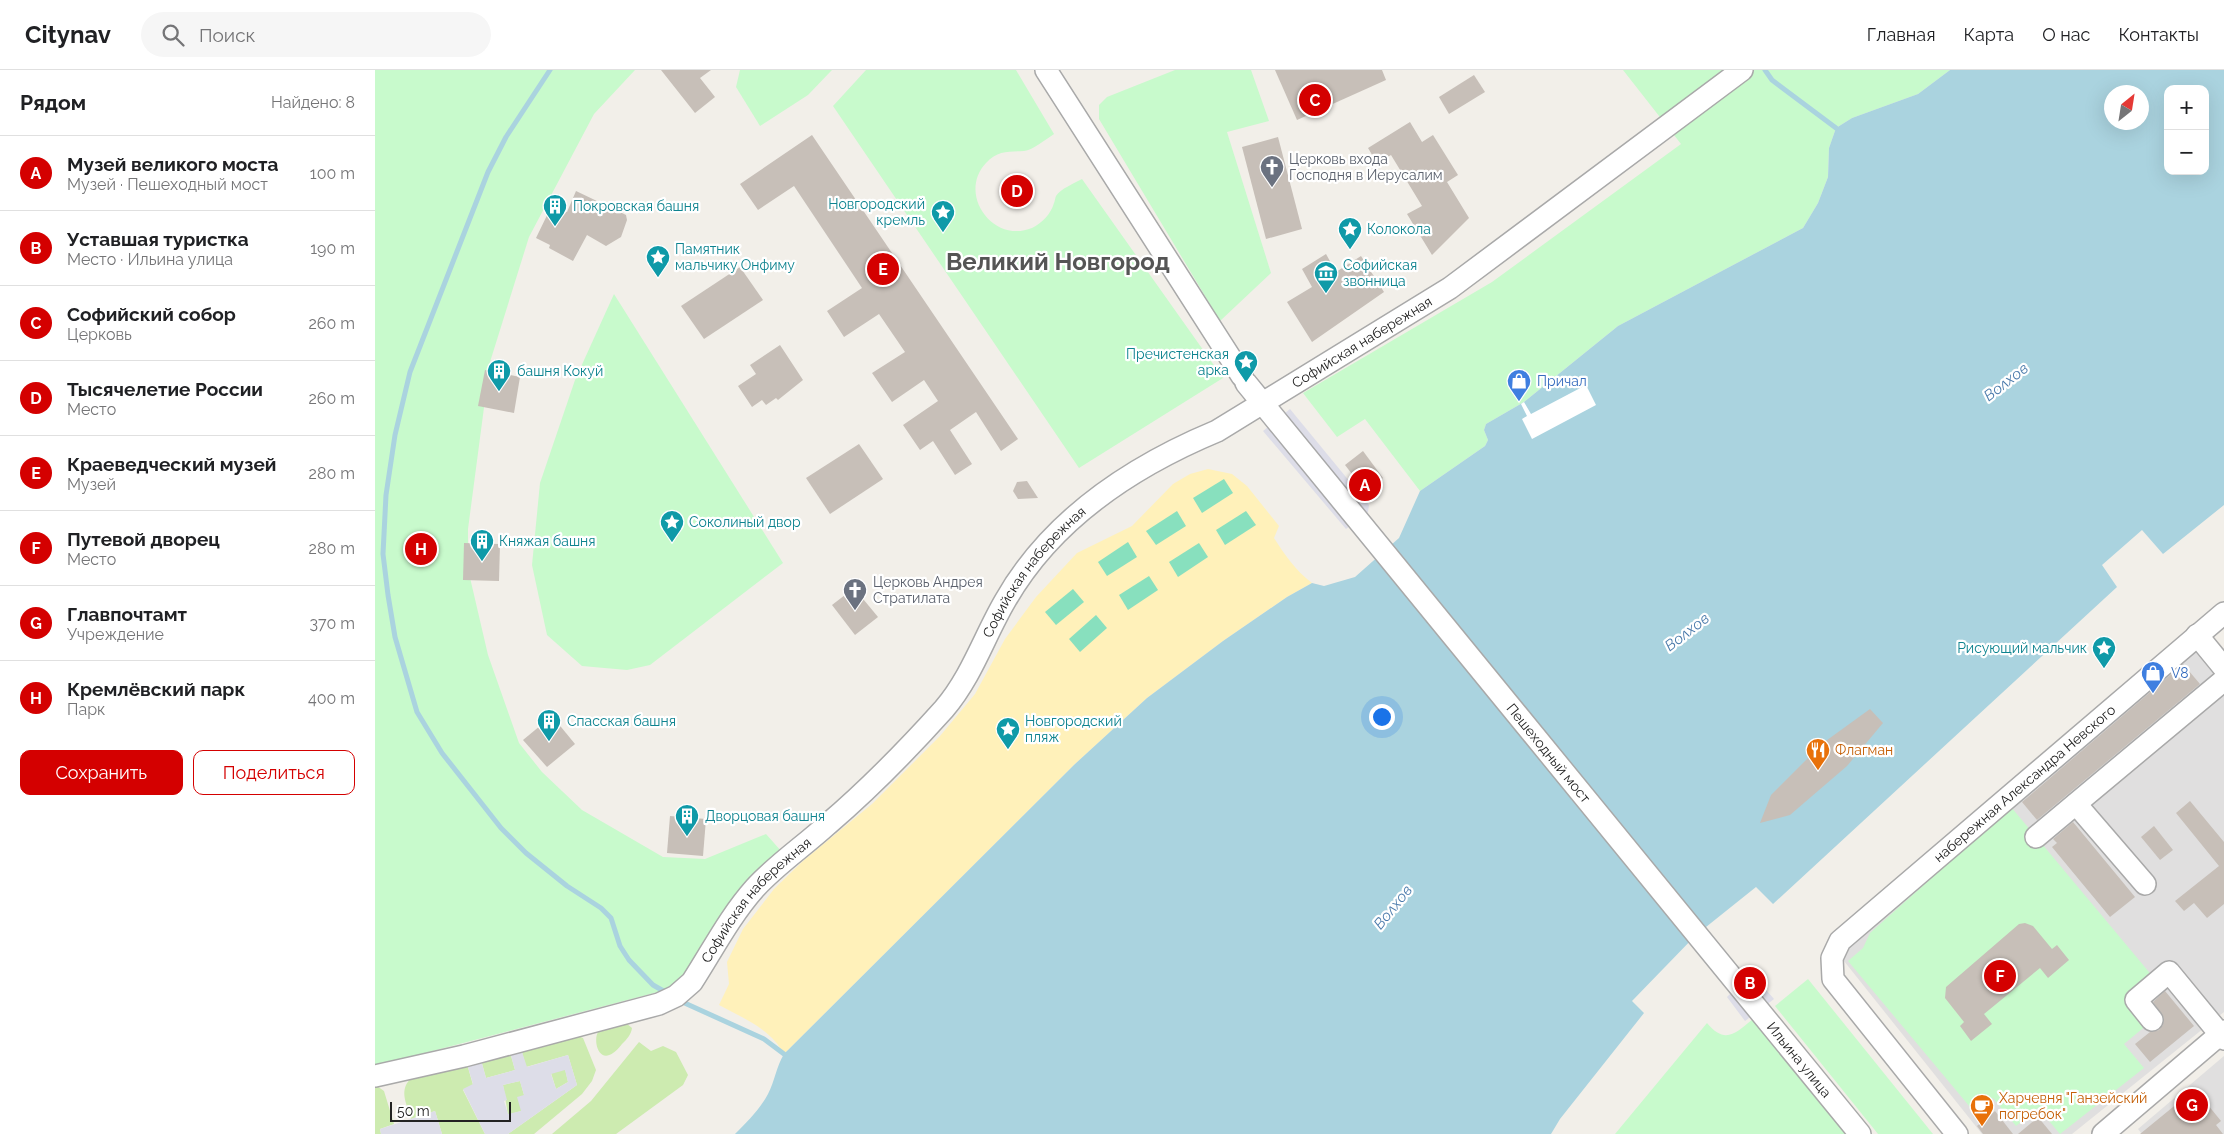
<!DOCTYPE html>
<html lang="ru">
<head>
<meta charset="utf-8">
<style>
  body { margin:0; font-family:Raleway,sans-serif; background:#f6f6f6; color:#202124 }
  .controls { position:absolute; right:15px; top:15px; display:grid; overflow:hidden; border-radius:10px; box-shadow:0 5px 20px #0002 }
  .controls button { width:45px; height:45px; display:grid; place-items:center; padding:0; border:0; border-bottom:1px solid #e0e0e0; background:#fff; color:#202124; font:25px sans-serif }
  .compass { position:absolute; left:1729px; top:15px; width:45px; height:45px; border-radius:50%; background:#fff; box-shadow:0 5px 20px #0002; rotate:30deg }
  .scale { position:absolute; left:15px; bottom:12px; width:121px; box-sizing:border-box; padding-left:5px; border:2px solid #222; border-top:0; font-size:14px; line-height:18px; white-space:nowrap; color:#222; -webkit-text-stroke:4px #fff; paint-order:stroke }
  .you { position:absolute; left:1006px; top:646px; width:18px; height:18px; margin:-12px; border:4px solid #fff; border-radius:50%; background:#1a73e8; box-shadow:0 0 0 8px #1a73e833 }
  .badge { display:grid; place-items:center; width:32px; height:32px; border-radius:50%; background:#d40000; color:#fff; font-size:16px; font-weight:700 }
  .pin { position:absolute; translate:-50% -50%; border:2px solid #fff; box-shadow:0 1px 5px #0006 }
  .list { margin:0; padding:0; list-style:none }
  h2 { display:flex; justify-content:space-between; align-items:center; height:65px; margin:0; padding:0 20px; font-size:21px }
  h2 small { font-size:16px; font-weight:400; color:#757577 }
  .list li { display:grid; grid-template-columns:32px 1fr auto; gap:15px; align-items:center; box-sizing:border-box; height:75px; padding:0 20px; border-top:1px solid #e0e0e0 }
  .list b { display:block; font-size:19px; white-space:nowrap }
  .list p { margin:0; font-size:16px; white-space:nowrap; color:#757577 }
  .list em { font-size:16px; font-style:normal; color:#757577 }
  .actions { display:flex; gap:10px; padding:15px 20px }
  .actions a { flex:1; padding:11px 0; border:1px solid #d40000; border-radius:10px; text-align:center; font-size:18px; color:#d40000 }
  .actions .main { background:#d40000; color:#fff }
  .icon { flex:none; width:28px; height:28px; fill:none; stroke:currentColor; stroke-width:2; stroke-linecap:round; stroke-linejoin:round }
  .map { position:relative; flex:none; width:1849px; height:1064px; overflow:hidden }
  header { display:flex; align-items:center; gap:30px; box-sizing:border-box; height:70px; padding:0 25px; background:#fff; border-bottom:1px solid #e0e0e0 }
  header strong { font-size:24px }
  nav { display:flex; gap:28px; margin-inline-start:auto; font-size:18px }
  .search { width:350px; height:45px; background:#f6f6f6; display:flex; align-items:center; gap:12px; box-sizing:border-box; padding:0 18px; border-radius:28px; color:#757577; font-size:19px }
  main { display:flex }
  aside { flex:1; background:#fff }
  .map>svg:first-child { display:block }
  .residential { fill:#e0dfdf }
  .grass { fill:#cdebb0 }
  .sand { fill:#fff1ba }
  .park { fill:#c8facc }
  .pitch { fill:#88e0be }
  .plaza { fill:#dddde8; fill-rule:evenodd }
  .water { fill:#aad3df; fill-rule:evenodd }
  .pier { fill:#fff }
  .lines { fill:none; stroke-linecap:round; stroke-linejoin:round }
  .stream { stroke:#aad3df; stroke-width:5 }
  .building { fill:#c7bfb8 }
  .minor-casing { stroke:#a9a9a9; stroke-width:24 }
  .minor { stroke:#fff; stroke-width:21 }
  .labels { text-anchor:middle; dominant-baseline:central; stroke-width:4.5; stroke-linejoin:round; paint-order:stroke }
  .worship-label { font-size:14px; fill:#5b616d; stroke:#fff; text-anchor:start }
  .culture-label { font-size:14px; fill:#0d838f; stroke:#fff; text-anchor:start }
  .street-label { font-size:14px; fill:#222; stroke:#fff }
  .shop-label { font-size:14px; fill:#366cbe; stroke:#fff; text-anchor:start }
  .food-label { font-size:14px; fill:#c56008; stroke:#fff; text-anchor:start }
  .water-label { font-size:15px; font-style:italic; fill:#4a7aab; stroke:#fff }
  .town-label { font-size:24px; font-weight:bold; fill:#555; stroke:#fff }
</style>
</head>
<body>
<header>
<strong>Citynav</strong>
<div class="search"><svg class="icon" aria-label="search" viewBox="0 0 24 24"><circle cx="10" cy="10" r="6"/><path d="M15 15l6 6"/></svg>Поиск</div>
<nav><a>Главная</a><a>Карта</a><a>О нас</a><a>Контакты</a></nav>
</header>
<main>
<aside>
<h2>Рядом<small>Найдено: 8</small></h2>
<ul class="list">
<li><span class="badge">A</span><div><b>Музей великого моста</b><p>Музей · Пешеходный мост</p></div><em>100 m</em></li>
<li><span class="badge">B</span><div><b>Уставшая туристка</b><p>Место · Ильина улица</p></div><em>190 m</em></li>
<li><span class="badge">C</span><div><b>Софийский собор</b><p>Церковь</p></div><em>260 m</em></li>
<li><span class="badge">D</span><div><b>Тысячелетие России</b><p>Место</p></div><em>260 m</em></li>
<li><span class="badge">E</span><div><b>Краеведческий музей</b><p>Музей</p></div><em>280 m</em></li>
<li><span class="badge">F</span><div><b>Путевой дворец</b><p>Место</p></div><em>280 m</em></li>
<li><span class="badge">G</span><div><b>Главпочтамт</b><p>Учреждение</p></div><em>370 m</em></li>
<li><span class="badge">H</span><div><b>Кремлёвский парк</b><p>Парк</p></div><em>400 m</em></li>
</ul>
<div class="actions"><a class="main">Сохранить</a><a>Поделиться</a></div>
</aside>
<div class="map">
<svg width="1849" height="1064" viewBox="0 0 1849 1064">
  <rect width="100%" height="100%" fill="#f2efe9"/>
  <g class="residential">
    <path d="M1819,576l30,36v330l-152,122h-90l-142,-178z"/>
    <path d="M1849,986v78h-82l-4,-5z"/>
  </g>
  <g class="grass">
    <path d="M251,953l6,5c-1,7 -5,11 -10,16 -24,31 -31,-9 -22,-14 6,-4 18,-5 26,-7z"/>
    <path d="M201,965l7,3 13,32 -4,11 -10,13 -48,40h-26l69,-49 -9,-30 -42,12 -5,-18z"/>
    <path d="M264,972l12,9 12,-5 13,6 12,23 -5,10 -67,49h-64l39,-33z"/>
    <path d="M135,982l5,18 -29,8 -5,-18z"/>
    <path d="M92,994l6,21 -10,5 22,44h-43l-7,-23 -24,8c-5,-18 -13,-29 2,-43z"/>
    <path d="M190,999l3,13 -12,7 -5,-16z"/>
    <path d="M145,1011l4,14 -3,16 -13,4 -5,-30z"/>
    <path d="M0,1016h2l7,5 10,33 -14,5 1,5h-6z"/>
  </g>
  <path class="sand" d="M833,399l24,5 15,12 32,40 -5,12c11,17 21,32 38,45l-25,14 -64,44 -76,57 -72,66 -291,290c-13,-25 -41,-36 -65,-49l10,-21 -2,-22 16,-33 31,-40 29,-28 69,-57 68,-68 35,-42 30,-55 31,-42 41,-44 55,-27 41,-42 17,-10z"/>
  <g class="park">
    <path d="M0,0h260l-41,44 -65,123 -39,125 -22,167v40l20,86 31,88 23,29 40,38 81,47 42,2 61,-25 16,18 -95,124 -11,9 -18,7 -283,74z"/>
    <path d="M365,0h92l-24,25 -48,31 -24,-39z"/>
    <path d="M491,0h150l38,64c-8,5 -21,16 -30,17 -15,1 -26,-1 -38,12 -29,31 7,81 46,65 10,-5 19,-14 22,-25 1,-2 1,-5 2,-7 4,-7 19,-13 26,-17l141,199 -144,90 -246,-362z"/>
    <path d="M800,0h76l18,51 -42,11 44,141 -51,48 -121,-202v-14l8,-8z"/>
    <path d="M1248,0h327l-32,24 -66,24 -16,10 -7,20 -1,29 -10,26 -15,25 -185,98 -94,76 -38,22 -2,6 4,10 -3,6 -65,45 -55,-72 -28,18 -34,-44 189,-111 189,-138z"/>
    <path d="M239,224l169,269 -133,102 -23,5 -45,-4 -35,-31 -15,-70 8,-82 35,-103z"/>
    <path d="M1636,737l143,171 -26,21 20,25 -24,20 20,24 -84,66 -22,-26 -22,18 -23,-28 -18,15 -127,-152 15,-13 7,-15z"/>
    <path d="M1433,909l125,155h-55l-103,-128z"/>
    <path d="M1378,949l94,115h-232l92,-111c18,22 29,10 46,-4z"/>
  </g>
  <g class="pitch">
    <path d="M849,409l9,14 -31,20 -9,-15z"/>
    <path d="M802,441l9,15 -30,19 -10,-14z"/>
    <path d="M871,441l10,14 -31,20 -9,-15z"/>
    <path d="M753,472l9,15 -30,19 -9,-14z"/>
    <path d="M824,473l9,14 -30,20 -9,-15z"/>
    <path d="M774,506l9,14 -30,20 -9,-15z"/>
    <path d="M698,519l11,13 -28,23 -11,-13z"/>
    <path d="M721,545l11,13 -27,24 -11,-13z"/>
  </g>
  <g class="plaza">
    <path d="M915,339l79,96 -1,7 -22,17 -83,-98z"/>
    <path d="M1378,905l21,24 -29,22 -18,-24 21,-21z"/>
    <path d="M146,979l6,18 41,-12 9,30 -69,49h-23l-22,-45 10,-5 -6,-20 14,-4 5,18 29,-8 -5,-18zM190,1000l3,12 -12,7 -5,-15zM145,1011l4,14 -7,2 4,14 -13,3 -4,-13 3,-1 -4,-15z"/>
    <path d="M60,1041l7,23h-61l-1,-5z"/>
  </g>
  <path class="water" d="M1575,0h274v435l-61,49 -21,-24 -40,35 15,22 -344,317 -17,-17 -60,48 -64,66 12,12 -84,106 -9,15h-816c12,-12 25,-25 33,-40 7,-13 8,-27 16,-40l291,-290 72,-66 76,-57 64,-44 25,-14 12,3 31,-9 44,-39 21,-47 65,-45 3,-6 -4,-10 2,-6 38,-22 94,-76 185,-98 15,-25 10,-26 1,-29 7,-20 16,-10 66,-24zM1793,19h37v82h-37zM1736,22h30v30h-30z"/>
  <path class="pier" d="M1211,315l10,20 -64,34 -10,-20 5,-3 -6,-12 3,-2 7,12z"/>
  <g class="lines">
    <g class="stream">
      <path d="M175,0l-44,67 -18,35 -78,200 -15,63 -9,60 -3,59 5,41 7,42 22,75 25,41 59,75 25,25 41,33 34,22 10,10 9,28 9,14 24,25 14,8"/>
      <path d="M1390,0l7,10 64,48"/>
      <path d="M303,930l86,39 20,15"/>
    </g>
  </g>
  <g class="building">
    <path d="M286,0h50l-11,8 15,19 -20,16z"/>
    <path d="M900,0h107l4,10 -89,40z"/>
    <path d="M1099,5l11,17 -36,22 -10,-17z"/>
    <path d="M1035,52l12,20 11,-7 25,40 -11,7 22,36 -37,37 -25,-41 15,-8 -31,-51 -14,8 -9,-15z"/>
    <path d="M437,65l206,304 -17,12 -25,-39 -26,18 22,34 -17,11 -22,-34 -13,9 -17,-25 35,-24 -14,-21 -32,22 -20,-29 33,-21 -26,-38 -35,23 -17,-26 35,-23 -68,-102 -36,24 -18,-26z"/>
    <path d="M903,67l24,92 -36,10 -24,-92z"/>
    <path d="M201,121l46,22 4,2 1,5 -6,17 -15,9 -19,-11 -14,26 -24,-13 1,-3 -14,-7 16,-33 15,7z"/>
    <path d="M951,184l10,18 25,-16 23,36 -72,50 -25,-40 25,-15 -10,-18z"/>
    <path d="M365,197l23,33 -59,39 -23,-33z"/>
    <path d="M405,275l23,35 -25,20 -2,-2 -10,7 -4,-5 -10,7 -14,-21 18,-12 -6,-9z"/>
    <path d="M110,300l35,7 -6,36 -36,-7z"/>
    <path d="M484,374l24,35 -53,35 -24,-36z"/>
    <path d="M988,381l20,27 -18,13 -20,-26z"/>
    <path d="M652,411l11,17 -20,1 -5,-8 4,-9z"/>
    <path d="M89,473l36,1 -1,37 -36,-1z"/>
    <path d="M479,518l24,29 -23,18 -23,-30z"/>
    <path d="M1808,594l17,20 -163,136 -15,-18z"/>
    <path d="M1495,639l13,14 -36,43 -57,49 -30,8 11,-28 52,-52z"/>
    <path d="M177,646l23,28 -28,23 -24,-27z"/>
    <path d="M1815,731l34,41v62l-17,14 -13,-15 -10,8 -9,-10 44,-35 -43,-53z"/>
    <path d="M295,746l36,3 -3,37 -36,-3z"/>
    <path d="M1698,752l62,75 -25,20 -58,-70 5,-4 -4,-4z"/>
    <path d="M1779,756l19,24 -13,10 -19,-23z"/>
    <path d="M1650,853l8,3 19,23 5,-4 12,15 -21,18 -8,-10 -56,46 8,10 -21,17 -11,-15 4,-4 -19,-24 1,-11 73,-63z"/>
    <path d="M1790,921l29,35 -44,36 -15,-18 15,-12 9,-2 4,-5 1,-7 -11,-16z"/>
    <path d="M1820,1019l26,32 -5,4 7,9h-83z"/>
    <path d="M1620,1041l18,23h-30l-6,-8z"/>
    <path d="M1663,1047l14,17h-34z"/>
  </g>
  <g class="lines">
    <g class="minor-casing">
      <g id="minor">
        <path d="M671,0l196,306"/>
        <path id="s1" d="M871,313l614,751"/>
        <path d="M1822,565l27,33"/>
        <path d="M1701,734l69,80"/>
        <path d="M1661,767l188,-157"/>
        <path d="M1777,950l-16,-20 33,-28 55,67"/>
        <path id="s2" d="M0,1006l89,-20 195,-52 17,-8 16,-14c20,-31 38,-66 63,-94 22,-24 49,-42 73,-64 41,-35 80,-75 116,-115 28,-33 40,-72 61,-108 46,-81 128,-135 212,-170l233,-143 292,-218"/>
        <path id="s3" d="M1582,1064l-124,-155 -1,-21 8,-17 384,-328"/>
        <path d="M1728,1064l121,-103"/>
      </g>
    </g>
    <use href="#minor" class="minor"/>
  </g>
  <defs>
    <g id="church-pin" transform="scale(1.25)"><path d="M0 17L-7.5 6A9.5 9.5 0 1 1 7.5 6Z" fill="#6b7280" stroke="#fff"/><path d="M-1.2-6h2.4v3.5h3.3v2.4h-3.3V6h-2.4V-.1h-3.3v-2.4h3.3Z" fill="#fff"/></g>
    <g id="building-pin" transform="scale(1.25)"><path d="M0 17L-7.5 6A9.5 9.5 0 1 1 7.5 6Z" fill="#0f9aa8" stroke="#fff"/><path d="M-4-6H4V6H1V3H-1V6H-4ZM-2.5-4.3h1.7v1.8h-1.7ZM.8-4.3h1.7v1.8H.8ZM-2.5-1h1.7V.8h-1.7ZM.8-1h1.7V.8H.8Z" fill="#fff"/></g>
    <g id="sight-pin" transform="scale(1.25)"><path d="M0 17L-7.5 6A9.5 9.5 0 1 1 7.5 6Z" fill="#0f9aa8" stroke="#fff"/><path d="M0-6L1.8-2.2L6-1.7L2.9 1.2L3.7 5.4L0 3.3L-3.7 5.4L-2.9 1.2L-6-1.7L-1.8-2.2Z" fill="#fff"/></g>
    <g id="museum-pin" transform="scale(1.25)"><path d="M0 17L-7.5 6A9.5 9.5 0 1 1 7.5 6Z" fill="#0f9aa8" stroke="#fff"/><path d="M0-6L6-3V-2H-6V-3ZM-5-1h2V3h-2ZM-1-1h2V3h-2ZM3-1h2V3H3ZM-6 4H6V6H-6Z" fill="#fff"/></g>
    <g id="shop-pin" transform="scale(1.25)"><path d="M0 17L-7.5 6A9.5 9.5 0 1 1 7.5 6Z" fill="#3f7fe0" stroke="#fff"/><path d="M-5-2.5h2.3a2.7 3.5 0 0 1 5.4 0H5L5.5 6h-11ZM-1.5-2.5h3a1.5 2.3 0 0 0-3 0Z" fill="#fff"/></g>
    <g id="restaurant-pin" transform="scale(1.25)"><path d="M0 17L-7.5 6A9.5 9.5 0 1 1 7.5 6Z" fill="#e8710a" stroke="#fff"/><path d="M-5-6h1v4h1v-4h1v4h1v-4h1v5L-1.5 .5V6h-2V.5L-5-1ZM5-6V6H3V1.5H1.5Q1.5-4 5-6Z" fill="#fff"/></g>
    <g id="cafe-pin" transform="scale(1.25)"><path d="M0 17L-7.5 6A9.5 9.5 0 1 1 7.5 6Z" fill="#e8710a" stroke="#fff"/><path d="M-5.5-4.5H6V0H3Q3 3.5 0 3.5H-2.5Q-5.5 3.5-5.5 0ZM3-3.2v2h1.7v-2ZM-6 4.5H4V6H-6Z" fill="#fff"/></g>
  </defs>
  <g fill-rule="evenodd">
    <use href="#church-pin" x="897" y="97"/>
    <use href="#building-pin" x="180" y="136"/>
    <use href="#sight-pin" x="568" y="142"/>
    <use href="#sight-pin" x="975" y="159"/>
    <use href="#sight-pin" x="283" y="187"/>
    <use href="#museum-pin" x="951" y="203"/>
    <use href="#sight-pin" x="871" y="292"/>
    <use href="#building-pin" x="124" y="301"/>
    <use href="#shop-pin" x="1144" y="311"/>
    <use href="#sight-pin" x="297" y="452"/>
    <use href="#building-pin" x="107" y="471"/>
    <use href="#church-pin" x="480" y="520"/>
    <use href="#sight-pin" x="1729" y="578"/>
    <use href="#shop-pin" x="1778" y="603"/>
    <use href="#building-pin" x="174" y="651"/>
    <use href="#sight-pin" x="633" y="659"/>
    <use href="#restaurant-pin" x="1443" y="680"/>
    <use href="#building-pin" x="312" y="746"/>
    <use href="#cafe-pin" x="1607" y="1036"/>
  </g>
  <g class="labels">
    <g class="worship-label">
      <text x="914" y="89">Церковь входа<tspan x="914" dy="16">Господня в Иерусалим</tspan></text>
      <text x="498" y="512">Церковь Андрея<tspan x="498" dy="16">Стратилата</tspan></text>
    </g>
    <g class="culture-label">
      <text x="550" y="134" text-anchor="end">Новгородский<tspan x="550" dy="16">кремль</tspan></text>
      <text x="198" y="136">Покровская башня</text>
      <text x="992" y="159">Колокола</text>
      <text x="300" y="179">Памятник<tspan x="300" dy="16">мальчику Онфиму</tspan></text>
      <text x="968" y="195">Софийская<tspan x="968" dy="16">звонница</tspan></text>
      <text x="854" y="284" text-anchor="end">Пречистенская<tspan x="854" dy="16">арка</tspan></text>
      <text x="142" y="301">башня Кокуй</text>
      <text x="314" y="452">Соколиный двор</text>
      <text x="124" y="471">Княжая башня</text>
      <text x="1712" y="578" text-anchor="end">Рисующий мальчик</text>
      <text x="192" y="651">Спасская башня</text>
      <text x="650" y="651">Новгородский<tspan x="650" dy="16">пляж</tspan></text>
      <text x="330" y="746">Дворцовая башня</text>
    </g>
    <g class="street-label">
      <text stroke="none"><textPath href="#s2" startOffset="1278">Софийская набережная</textPath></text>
      <text stroke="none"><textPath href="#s2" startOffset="872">Софийская набережная</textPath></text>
      <text stroke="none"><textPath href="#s1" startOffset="478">Пешеходный мост</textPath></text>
      <text stroke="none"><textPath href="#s3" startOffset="481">набережная Александра Невского</textPath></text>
      <text stroke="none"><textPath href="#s2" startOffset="438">Софийская набережная</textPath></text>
      <text stroke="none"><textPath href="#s1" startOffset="874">Ильина улица</textPath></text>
    </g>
    <g class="shop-label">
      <text x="1162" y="311">Причал</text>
      <text x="1796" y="603">V8</text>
    </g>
    <g class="food-label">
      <text x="1460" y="680">Флагман</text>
      <text x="1624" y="1028">Харчевня "Ганзейский<tspan x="1624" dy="16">погребок"</tspan></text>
    </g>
    <g class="water-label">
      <text transform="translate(1631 312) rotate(-38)">Волхов</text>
      <text transform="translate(1312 562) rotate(-38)">Волхов</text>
      <text transform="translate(1018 837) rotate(-51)">Волхов</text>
    </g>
    <g class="town-label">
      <text x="683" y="191">Великий Новгород</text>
    </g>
  </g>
</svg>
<div class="controls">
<button>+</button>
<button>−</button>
</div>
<svg class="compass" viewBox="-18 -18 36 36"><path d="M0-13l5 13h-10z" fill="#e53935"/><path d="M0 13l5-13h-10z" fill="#757577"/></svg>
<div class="scale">50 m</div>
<div class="you"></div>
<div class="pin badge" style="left:990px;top:415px">A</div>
<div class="pin badge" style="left:1375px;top:913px">B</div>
<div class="pin badge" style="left:940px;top:30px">C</div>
<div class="pin badge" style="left:642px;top:121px">D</div>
<div class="pin badge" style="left:508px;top:199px">E</div>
<div class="pin badge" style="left:1625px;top:906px">F</div>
<div class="pin badge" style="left:1817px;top:1035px">G</div>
<div class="pin badge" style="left:46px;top:479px">H</div>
</div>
</main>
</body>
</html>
